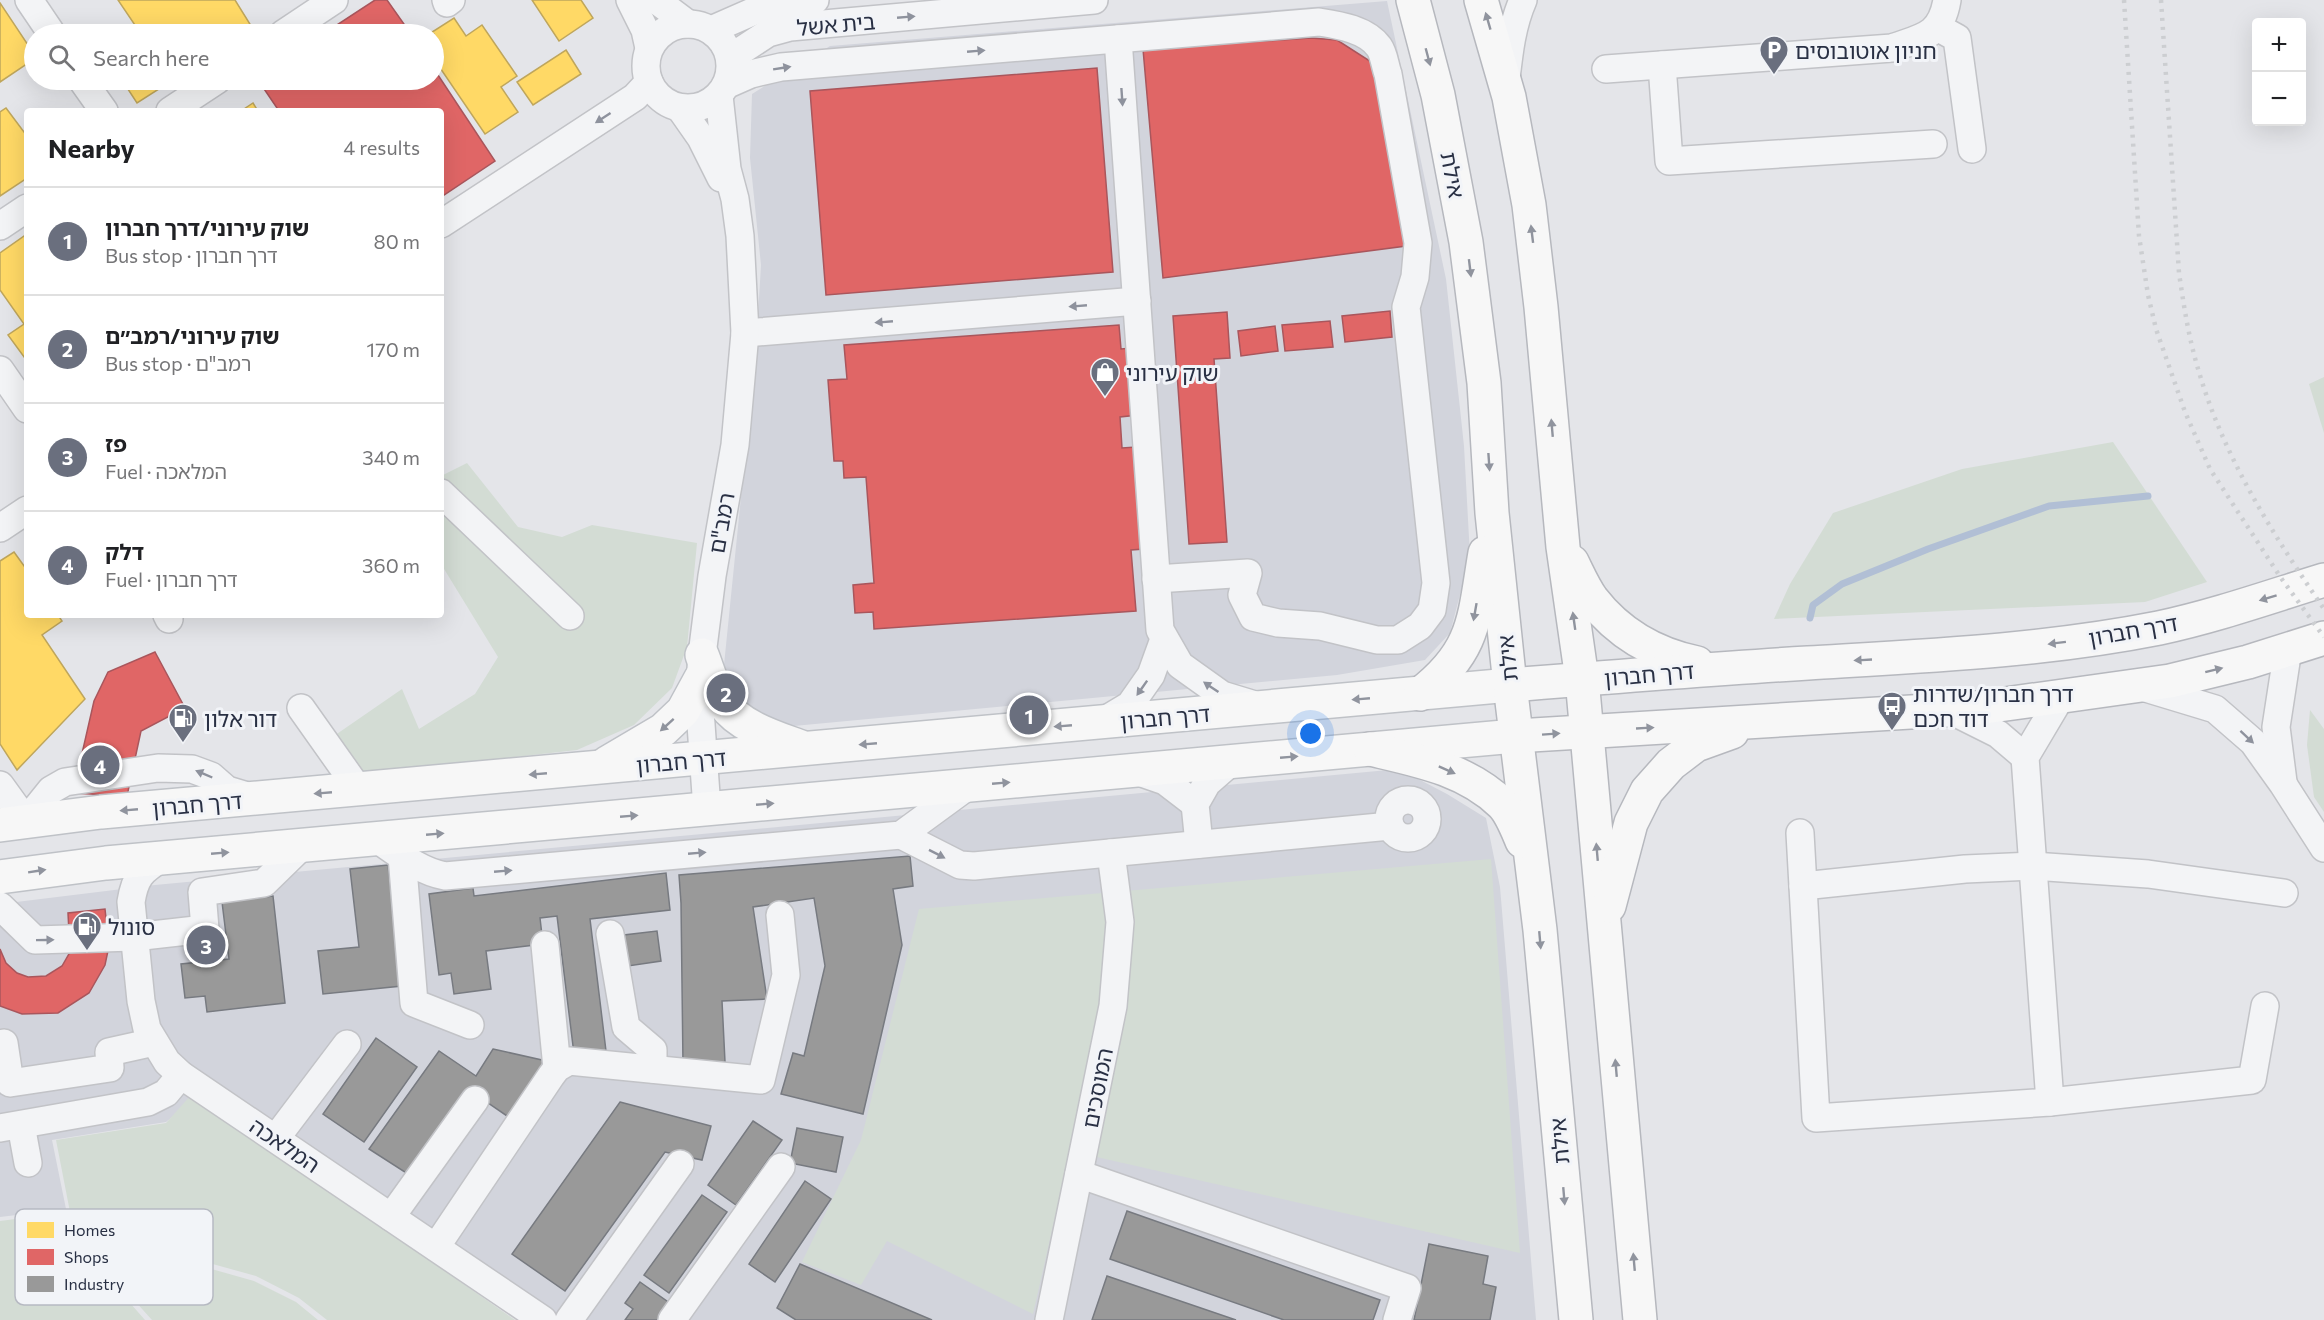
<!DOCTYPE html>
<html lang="en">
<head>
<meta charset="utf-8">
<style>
  body { margin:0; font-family:Commissioner,"Noto Sans Hebrew",sans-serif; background:#f2f2f2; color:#202124 }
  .controls { position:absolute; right:18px; top:18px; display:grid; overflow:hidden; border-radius:6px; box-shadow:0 6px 24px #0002 }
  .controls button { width:54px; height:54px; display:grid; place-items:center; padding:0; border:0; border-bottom:2px solid #e0e0e0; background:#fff; color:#202124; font:30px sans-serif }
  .you { position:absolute; left:1311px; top:734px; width:21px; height:21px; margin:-15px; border:4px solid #fff; border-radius:50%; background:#1a73e8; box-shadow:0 0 0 9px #1a73e833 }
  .badge { display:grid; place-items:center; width:39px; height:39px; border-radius:50%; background:#6a6f7e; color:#fff; font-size:20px; font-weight:700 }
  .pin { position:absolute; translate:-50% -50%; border:3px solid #fff; box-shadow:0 2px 6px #0006 }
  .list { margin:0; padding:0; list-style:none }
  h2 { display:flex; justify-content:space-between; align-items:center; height:78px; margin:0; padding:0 24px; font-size:26px }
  h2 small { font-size:20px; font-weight:400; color:#757577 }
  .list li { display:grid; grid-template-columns:39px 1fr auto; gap:18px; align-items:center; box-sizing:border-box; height:108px; padding:0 24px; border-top:2px solid #e0e0e0 }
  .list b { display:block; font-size:22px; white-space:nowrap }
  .list p { margin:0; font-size:20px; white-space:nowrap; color:#757577 }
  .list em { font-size:20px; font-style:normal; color:#757577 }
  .icon { flex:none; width:33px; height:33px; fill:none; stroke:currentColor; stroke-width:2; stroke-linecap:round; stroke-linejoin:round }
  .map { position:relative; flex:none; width:2324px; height:1320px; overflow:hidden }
  .search { position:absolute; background:#fff; box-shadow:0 6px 24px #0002; left:24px; top:24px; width:420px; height:66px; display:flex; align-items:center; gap:15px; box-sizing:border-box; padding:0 21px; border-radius:33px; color:#757577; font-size:22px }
  .panel { position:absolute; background:#fff; box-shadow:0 6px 24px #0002; left:24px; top:108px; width:420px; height:510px; border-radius:6px }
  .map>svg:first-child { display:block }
  .built { fill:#d2d4dc }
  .green { fill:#d3dcd4 }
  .homes { fill:#ffd966; stroke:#bfa65c; stroke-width:1.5 }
  .shops { fill:#e06666; stroke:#a9565c; stroke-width:1.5 }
  .industry { fill:#999; stroke:#777a80; stroke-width:1.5 }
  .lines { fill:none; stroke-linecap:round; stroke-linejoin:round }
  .stream { stroke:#b1bfd5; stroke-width:7 }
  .minor-casing { stroke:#c2c3c7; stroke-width:30 }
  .major-casing { stroke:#bfc2c7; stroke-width:36 }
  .highway-casing { stroke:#b6b8be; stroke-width:36 }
  .minor { stroke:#f3f4f6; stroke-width:27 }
  .major { stroke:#f7f7f7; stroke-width:33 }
  .highway { stroke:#f7f7f7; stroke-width:33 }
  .rail { stroke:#ccced1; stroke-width:4.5; stroke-dasharray:3 6; stroke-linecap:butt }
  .oneway { fill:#8e929d }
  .oneway2 { fill:#90949e }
  .labels { text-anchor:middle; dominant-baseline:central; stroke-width:6; stroke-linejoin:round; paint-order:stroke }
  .street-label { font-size:22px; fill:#293044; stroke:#f2f4f8 }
  .poi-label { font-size:22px; fill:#293044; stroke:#f2f4f8; text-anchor:start }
  .key { fill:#f2f4f8; stroke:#b6b9c2; stroke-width:1.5 }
  .key-label { font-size:16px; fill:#293044 }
</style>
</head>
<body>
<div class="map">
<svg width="2324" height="1320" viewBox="0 0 2324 1320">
  <rect width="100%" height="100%" fill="#e4e5e9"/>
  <g class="built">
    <path d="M1387,1l59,278 18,167 6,110 -20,77 -25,27 -88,15 -554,52 -38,-14 -21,-48 32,-316 5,-84 -11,-107 2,-64 78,-48z"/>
    <path d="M1399,769l48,25 39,24 14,69 36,433h-1017l-326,-220 -27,22 -114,18 14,69 -66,8v-313l155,-19z"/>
  </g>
  <g class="green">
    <path d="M2324,377v56l-15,-49z"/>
    <path d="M2113,442l94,140 -62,20 -371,17 16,-35 43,-71 129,-44z"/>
    <path d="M467,463l51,64 44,10 30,-12 105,18 -10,104 -15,41 -38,37 -57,25 -211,24 -35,-36 71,-49 17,40 56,-35 23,-37 -57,-93v-88z"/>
    <path d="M2310,710l14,19v83l-10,-15 -7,-52z"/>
    <path d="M1491,859l29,394 -450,-102 -37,163 -146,-73 -26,44 -59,-23 59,-122 58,-231z"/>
    <path d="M192,1094l323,226h-188l-28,-22 -43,-22 -47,-13 -35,-1 -32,-22 -28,2 -13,28 44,50h-145v-99l70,-9 -14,-72 110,-17z"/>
    <path d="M141,1246l31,21 36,1 46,13 42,21 22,18h-166l-45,-50 10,-23z"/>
  </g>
  <g class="homes">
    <path d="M118,0h117l18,29 -9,5h-103z"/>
    <path d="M532,0h49l12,18 -34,23z"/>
    <path d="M0,3l34,51v5l-34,23z"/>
    <path d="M454,18l12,18 16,-11 35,51 -16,11 17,25 -33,22 -51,-75v-25h-5z"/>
    <path d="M566,50l15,24 -48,31 -16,-23z"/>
    <path d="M122,80h51l-36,23z"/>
    <path d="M253,103l5,8h-17z"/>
    <path d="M6,108l21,28v42l-27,18v-84z"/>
    <path d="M27,234v127l-19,-26 16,-11 -24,-34v-37z"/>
    <path d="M14,552l13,18v45h31l4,6 -20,14 43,64 -68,71 -17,-26v-183z"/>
  </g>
  <g class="shops">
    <path d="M375,0h12l24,34h-88z"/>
    <path d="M1311,38l26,2 39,25 30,181 -243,32 -20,-229z"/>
    <path d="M1097,68l16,204 -287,23 -16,-204z"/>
    <path d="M434,69l61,92 -54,36v-86h-162l-21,-31h176z"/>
    <path d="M1390,311l2,26 -47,5 -3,-26z"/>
    <path d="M1227,312l3,46 -16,1 13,183 -38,2 -16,-228z"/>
    <path d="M1330,321l3,26 -48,4 -3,-26z"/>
    <path d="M1119,325l2,24 11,-1 6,67 -18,2 2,31 14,-1 8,102 -13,1 5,61 -262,18 -1,-17 -18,1 -2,-28 21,-2 -8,-106 -22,1 -1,-17h-9l-6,-81 19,-1 -3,-34z"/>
    <path d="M1275,326l3,25 -37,5 -3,-25z"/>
    <path d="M155,652l30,56 -44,23 -14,65 -54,-3 21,-92 14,-29z"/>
    <path d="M105,909l4,37 -4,19 -16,28 -31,20 -36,1 -22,-8v-57l6,14 11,10 11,4 18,-1 16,-10 8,-14 -2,-39z"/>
  </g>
  <g class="industry">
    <path d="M910,856l3,30 -20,3 9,56 -39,169 -82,-20 12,-41 11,3 21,-90 -11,-68 -61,9 14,92 -45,2 3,61 -42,2 -2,-161 -2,-28z"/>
    <path d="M388,865l14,121 -79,8 -5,-43 41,-4 -9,-78z"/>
    <path d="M666,873l4,37 -80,9 16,132 -32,3 -17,-138 -17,2 3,26 -57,7 5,38 -37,5 -3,-21 -12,2 -10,-81 44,-6 1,8z"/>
    <path d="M273,896l12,107 -78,9 -2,-16 -20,2 -4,-34 48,-5 -7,-57z"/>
    <path d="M657,931l4,30 -33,5 -4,-31z"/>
    <path d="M376,1038l41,29 -53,75 -41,-28z"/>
    <path d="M493,1049l58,13 -41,56 -38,-26 -61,84 -42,-27 70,-98 37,25z"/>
    <path d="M620,1102l91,24 -9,34 -37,-8 -100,139 -53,-37z"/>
    <path d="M753,1121l29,19 -46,65 -28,-20z"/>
    <path d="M797,1128l46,9 -7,35 -46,-9z"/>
    <path d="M805,1181l26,18 -56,83 -26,-18z"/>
    <path d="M702,1195l25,17 -58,81 -25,-18z"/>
    <path d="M1127,1211l253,89 -7,20h-89l-174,-61z"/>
    <path d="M1429,1244l59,12 -5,28 13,3 -6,33h-76z"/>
    <path d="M800,1264l132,56h-136l-19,-12z"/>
    <path d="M1107,1276l129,44h-144z"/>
    <path d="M640,1282l31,22 -11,16h-35l8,-11 -8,-6z"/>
  </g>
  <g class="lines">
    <path class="stream" d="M1810,618l3,-13 29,-21 86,-35 121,-43 99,-10"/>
    <g class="minor-casing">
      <g id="minor">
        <path d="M29,0l23,34"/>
        <path d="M446,0l1,3 4,-3"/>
        <path d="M630,0l15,30 4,18"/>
        <path d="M656,0l32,24"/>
        <circle cx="688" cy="66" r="42"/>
        <path d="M1937,27l20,11 15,111"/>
        <path d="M711,30l48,-21 27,-6 29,-3"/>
        <path d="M283,34l51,-34"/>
        <path d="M1118,39l42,591 20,35 42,30 33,10"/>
        <path d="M730,58l38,-25 22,-6 304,-27"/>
        <path d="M1662,65l7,96 264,-17"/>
        <path d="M1606,69l286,-21c31,-11 49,-12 55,-48"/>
        <path d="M1506,79c3,-27 6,-54 17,-79"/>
        <path d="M82,80l22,31"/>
        <path d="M726,85l25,-11 30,-7 538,-45c19,3 47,7 60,25 5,7 6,19 9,27l30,169 -3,34 -9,30 30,276 -4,27 -12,16 -22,14h-21l-57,-14 -42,-3 -25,-6 -11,-22 6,-22 -92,6"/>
        <path d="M680,108l21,30 20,40"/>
        <path d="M170,111l47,-31"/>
        <path d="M441,224l194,-127 14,-15"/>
        <path d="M0,226l27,-18"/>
        <path d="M745,333l392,-32"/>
        <path d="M0,370l27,39"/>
        <path d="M441,493l129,123"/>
        <path d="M0,528l27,-18"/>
        <path d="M167,615l2,4"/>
        <path d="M2139,686l76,23 38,33 30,42 41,64"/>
        <path d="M301,708l58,82"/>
        <path d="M1950,710l48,24 27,23"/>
        <path d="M1100,723l30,-18 21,-30 13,-36"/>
        <path d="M1136,771l29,10 30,23"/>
        <path d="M2283,782l-7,-55 12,-78"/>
        <path d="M0,785l26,36 25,-31 14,-8 93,-14 34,1 19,7 16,14 27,8"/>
        <circle cx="1408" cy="819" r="19"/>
        <path d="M707,809l-8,-113 3,-41 10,-79 23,-131 10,-112 -5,-97 -5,-37 -8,-30 -8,-73"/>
        <path d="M1800,833l16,285 234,-16 202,-22 13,-74"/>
        <path d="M901,835l59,30 14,1 416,-40"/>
        <path d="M377,839c22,15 42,32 68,37l456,-41 67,-49"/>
        <path d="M1199,844l-4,-40 12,-21 24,-21"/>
        <path d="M402,856l12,147 56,22"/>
        <path d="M162,858c-21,13 -27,19 -31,44l10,99 6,28 20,33 14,13 362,245"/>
        <path d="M1803,886l162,-17 68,-3 115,8 136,19"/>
        <path d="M0,906l35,34 99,-3 71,-8 -3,-37 62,-9 38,-37"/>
        <path d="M610,934l16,93 27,23v19"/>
        <path d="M545,945l12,123"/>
        <path d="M4,1043l6,40 100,-15 -1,-16 45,-10"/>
        <path d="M2050,1102l-25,-345 35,-59"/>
        <path d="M21,1125l7,38"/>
        <path d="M0,1128l148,-26 18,-9 15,-18"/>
        <path d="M276,1138l71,-94"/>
        <path d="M1079,1174l328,114 -10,32"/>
        <path d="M391,1217l84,-117"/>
        <path d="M436,1247l115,-171 6,-8 12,-7 192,19 25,-105 -6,-60"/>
        <path d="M569,1320l111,-156"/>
        <path d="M672,1320l109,-153"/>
        <path d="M1049,1320l64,-314 7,-84 -9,-69"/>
      </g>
    </g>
    <g class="major-casing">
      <g id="major">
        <path d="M702,655c6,15 11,35 21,48 17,24 51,34 78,44"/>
        <path d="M607,763l56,-33 20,-19 18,-33"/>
        <path d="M0,825l101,-13 1409,-127"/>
        <path d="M0,877l106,-14 1409,-127"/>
      </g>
    </g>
    <g class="highway-casing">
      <g id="highway">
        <path d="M1413,0l25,95 28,147 18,141 8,130 18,172 30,245 36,390"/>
        <path d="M1481,0l28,97 20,108 12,102 22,240 19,132 58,641"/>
        <path d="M1572,562c6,12 12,26 20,37 27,35 62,55 105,64"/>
        <path d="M1510,685c99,-8 198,-16 298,-22 117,-7 235,-12 351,-35 56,-12 110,-31 165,-48"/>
        <path d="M1420,694c56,-43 54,-76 65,-141"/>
        <path d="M1515,736l462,-28 193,-27 78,-19 76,-24"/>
        <path d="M1370,749c47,11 96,20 132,55 9,9 15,25 20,37"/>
        <path d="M1609,906l22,-83 16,-32 24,-27 25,-19 36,-13"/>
      </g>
    </g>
    <use href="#minor" class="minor"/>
    <use href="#major" class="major"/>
    <use href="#highway" class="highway"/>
    <g class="rail">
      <path d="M2124,0l15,236 9,59 8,34 29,83 25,57 71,109 43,59"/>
      <path d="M2161,0l18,273c5,34 10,67 20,99 25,86 75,164 125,237"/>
    </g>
  </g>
  <defs><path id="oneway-solid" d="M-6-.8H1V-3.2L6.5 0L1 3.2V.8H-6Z" transform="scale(1.5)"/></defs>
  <g class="oneway">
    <use href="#oneway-solid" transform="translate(906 17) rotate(-5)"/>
    <use href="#oneway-solid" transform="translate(976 51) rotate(-5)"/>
    <use href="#oneway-solid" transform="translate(782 68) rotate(-9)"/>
    <use href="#oneway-solid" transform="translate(1122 97) rotate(86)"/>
    <use href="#oneway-solid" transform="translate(603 118) rotate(147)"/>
    <use href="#oneway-solid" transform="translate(1078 306) rotate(175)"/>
    <use href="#oneway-solid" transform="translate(884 322) rotate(175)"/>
    <use href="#oneway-solid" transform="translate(1211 687) rotate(-146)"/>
    <use href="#oneway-solid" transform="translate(1142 688) rotate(125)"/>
    <use href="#oneway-solid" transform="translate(2247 737) rotate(43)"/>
    <use href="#oneway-solid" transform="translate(204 774) rotate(-157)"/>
    <use href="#oneway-solid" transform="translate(697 853) rotate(-5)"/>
    <use href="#oneway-solid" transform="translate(937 854) rotate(27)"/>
    <use href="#oneway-solid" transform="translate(503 871) rotate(-5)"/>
    <use href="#oneway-solid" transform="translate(45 940) rotate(-1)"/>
  </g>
  <g class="oneway2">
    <use href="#oneway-solid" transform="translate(1488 21) rotate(-106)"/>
    <use href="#oneway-solid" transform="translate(1428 57) rotate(75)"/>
    <use href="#oneway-solid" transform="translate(1532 234) rotate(-97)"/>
    <use href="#oneway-solid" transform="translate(1470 268) rotate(83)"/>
    <use href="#oneway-solid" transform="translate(1552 428) rotate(-95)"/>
    <use href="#oneway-solid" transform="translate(1489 462) rotate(86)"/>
    <use href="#oneway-solid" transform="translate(2268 598) rotate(163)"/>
    <use href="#oneway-solid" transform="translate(1475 612) rotate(100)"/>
    <use href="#oneway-solid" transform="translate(1574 621) rotate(-98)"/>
    <use href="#oneway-solid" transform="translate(2057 643) rotate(173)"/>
    <use href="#oneway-solid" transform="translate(1863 660) rotate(177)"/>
    <use href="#oneway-solid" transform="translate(2214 670) rotate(-14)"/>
    <use href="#oneway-solid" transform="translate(1361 699) rotate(175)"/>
    <use href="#oneway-solid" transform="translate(667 725) rotate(138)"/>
    <use href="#oneway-solid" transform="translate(1063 726) rotate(175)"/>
    <use href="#oneway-solid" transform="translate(1645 728) rotate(-3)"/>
    <use href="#oneway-solid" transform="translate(1551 734) rotate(-4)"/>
    <use href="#oneway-solid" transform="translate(868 744) rotate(175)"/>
    <use href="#oneway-solid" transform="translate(1289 757) rotate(-5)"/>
    <use href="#oneway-solid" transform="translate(1447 770) rotate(24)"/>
    <use href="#oneway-solid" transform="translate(538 774) rotate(175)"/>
    <use href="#oneway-solid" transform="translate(1001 783) rotate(-5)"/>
    <use href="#oneway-solid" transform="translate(323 793) rotate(175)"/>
    <use href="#oneway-solid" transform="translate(765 804) rotate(-5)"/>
    <use href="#oneway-solid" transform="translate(129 810) rotate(175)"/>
    <use href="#oneway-solid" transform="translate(629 816) rotate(-5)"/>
    <use href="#oneway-solid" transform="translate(435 834) rotate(-5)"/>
    <use href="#oneway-solid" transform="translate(1597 852) rotate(-95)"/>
    <use href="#oneway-solid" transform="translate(220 853) rotate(-5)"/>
    <use href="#oneway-solid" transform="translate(37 871) rotate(-9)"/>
    <use href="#oneway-solid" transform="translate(1540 940) rotate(85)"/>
    <use href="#oneway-solid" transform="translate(1616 1068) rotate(-95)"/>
    <use href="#oneway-solid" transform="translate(1564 1196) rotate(85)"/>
    <use href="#oneway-solid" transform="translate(1634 1262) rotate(-95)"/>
  </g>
  <defs>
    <g id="parking-pin" transform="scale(1.5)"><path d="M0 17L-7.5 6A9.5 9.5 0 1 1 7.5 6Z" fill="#6a6f7e" stroke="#f2f4f8"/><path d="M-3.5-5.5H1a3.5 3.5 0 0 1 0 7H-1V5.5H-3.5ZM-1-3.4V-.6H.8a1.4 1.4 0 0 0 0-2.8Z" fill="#fff"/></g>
    <g id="shop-pin" transform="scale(1.5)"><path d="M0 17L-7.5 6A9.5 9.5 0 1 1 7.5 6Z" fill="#6a6f7e" stroke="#f2f4f8"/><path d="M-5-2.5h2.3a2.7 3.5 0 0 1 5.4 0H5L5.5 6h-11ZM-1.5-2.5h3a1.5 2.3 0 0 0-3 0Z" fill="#fff"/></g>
    <g id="bus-pin" transform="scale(1.5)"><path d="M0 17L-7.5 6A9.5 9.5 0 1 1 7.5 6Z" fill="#6a6f7e" stroke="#f2f4f8"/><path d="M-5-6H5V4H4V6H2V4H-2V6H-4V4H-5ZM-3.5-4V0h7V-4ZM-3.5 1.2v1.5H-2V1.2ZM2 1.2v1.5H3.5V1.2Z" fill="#fff"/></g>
    <g id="fuel-pin" transform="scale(1.5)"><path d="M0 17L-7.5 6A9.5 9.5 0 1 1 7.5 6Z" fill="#6a6f7e" stroke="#f2f4f8"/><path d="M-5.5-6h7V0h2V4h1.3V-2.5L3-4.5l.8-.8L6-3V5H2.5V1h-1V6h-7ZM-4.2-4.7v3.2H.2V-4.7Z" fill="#fff"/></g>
  </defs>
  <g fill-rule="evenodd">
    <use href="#parking-pin" x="1774" y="50"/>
    <use href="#shop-pin" x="1105" y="372"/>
    <use href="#bus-pin" x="1892" y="706"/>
    <use href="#fuel-pin" x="183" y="718"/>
    <use href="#fuel-pin" x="87" y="926"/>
  </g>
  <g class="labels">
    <g class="street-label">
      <text transform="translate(836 24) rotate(-5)">בית אשל</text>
      <text transform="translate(1453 175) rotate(79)">אילת</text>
      <text transform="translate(721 523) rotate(-80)">רמב"ם</text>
      <text transform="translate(2133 630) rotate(-10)">דרך חברון</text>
      <text transform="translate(1507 658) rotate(-96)">אילת</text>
      <text transform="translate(1649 674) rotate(-5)">דרך חברון</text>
      <text transform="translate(1165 717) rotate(-5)">דרך חברון</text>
      <text transform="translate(681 761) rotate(-5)">דרך חברון</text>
      <text transform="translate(197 804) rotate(-5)">דרך חברון</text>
      <text transform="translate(1097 1088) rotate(-79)">המוסכים</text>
      <text transform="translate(1559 1141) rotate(-95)">אילת</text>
      <text transform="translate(285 1145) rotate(34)">המלאכה</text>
    </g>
    <g class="poi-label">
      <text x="1795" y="50">חניון אוטובוסים</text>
      <text x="1126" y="372">שוק עירוני</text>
      <text x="1913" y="693">דרך חברון/שדרות<tspan x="1913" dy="25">דוד חכם</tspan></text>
      <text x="204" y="718">דור אלון</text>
      <text x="108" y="926">סונול</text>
    </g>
  </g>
  <rect x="15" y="1209" width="198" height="96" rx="9" class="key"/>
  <rect x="27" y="1222" width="27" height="16" fill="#ffd966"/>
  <rect x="27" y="1249" width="27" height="16" fill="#e06666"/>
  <rect x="27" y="1276" width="27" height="16" fill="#999"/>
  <g class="key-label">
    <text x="64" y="1236">Homes</text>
    <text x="64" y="1263">Shops</text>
    <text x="64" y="1290">Industry</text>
  </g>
</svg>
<div class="controls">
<button>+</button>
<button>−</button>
</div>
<div class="you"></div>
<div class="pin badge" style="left:1029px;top:715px">1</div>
<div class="pin badge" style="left:726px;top:693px">2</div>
<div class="pin badge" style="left:206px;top:945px">3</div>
<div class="pin badge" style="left:100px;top:765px">4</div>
<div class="search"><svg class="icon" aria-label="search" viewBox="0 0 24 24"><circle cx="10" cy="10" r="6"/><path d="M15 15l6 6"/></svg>Search here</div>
<section class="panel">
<h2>Nearby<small>4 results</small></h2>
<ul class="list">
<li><span class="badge">1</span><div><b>שוק עירוני/דרך חברון</b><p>Bus stop · דרך חברון</p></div><em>80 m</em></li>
<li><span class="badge">2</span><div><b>שוק עירוני/רמב״ם</b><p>Bus stop · רמב&quot;ם</p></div><em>170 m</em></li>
<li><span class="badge">3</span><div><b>פז</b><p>Fuel · המלאכה</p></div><em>340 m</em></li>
<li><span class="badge">4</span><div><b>דלק</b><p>Fuel · דרך חברון</p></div><em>360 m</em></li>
</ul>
</section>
</div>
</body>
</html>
